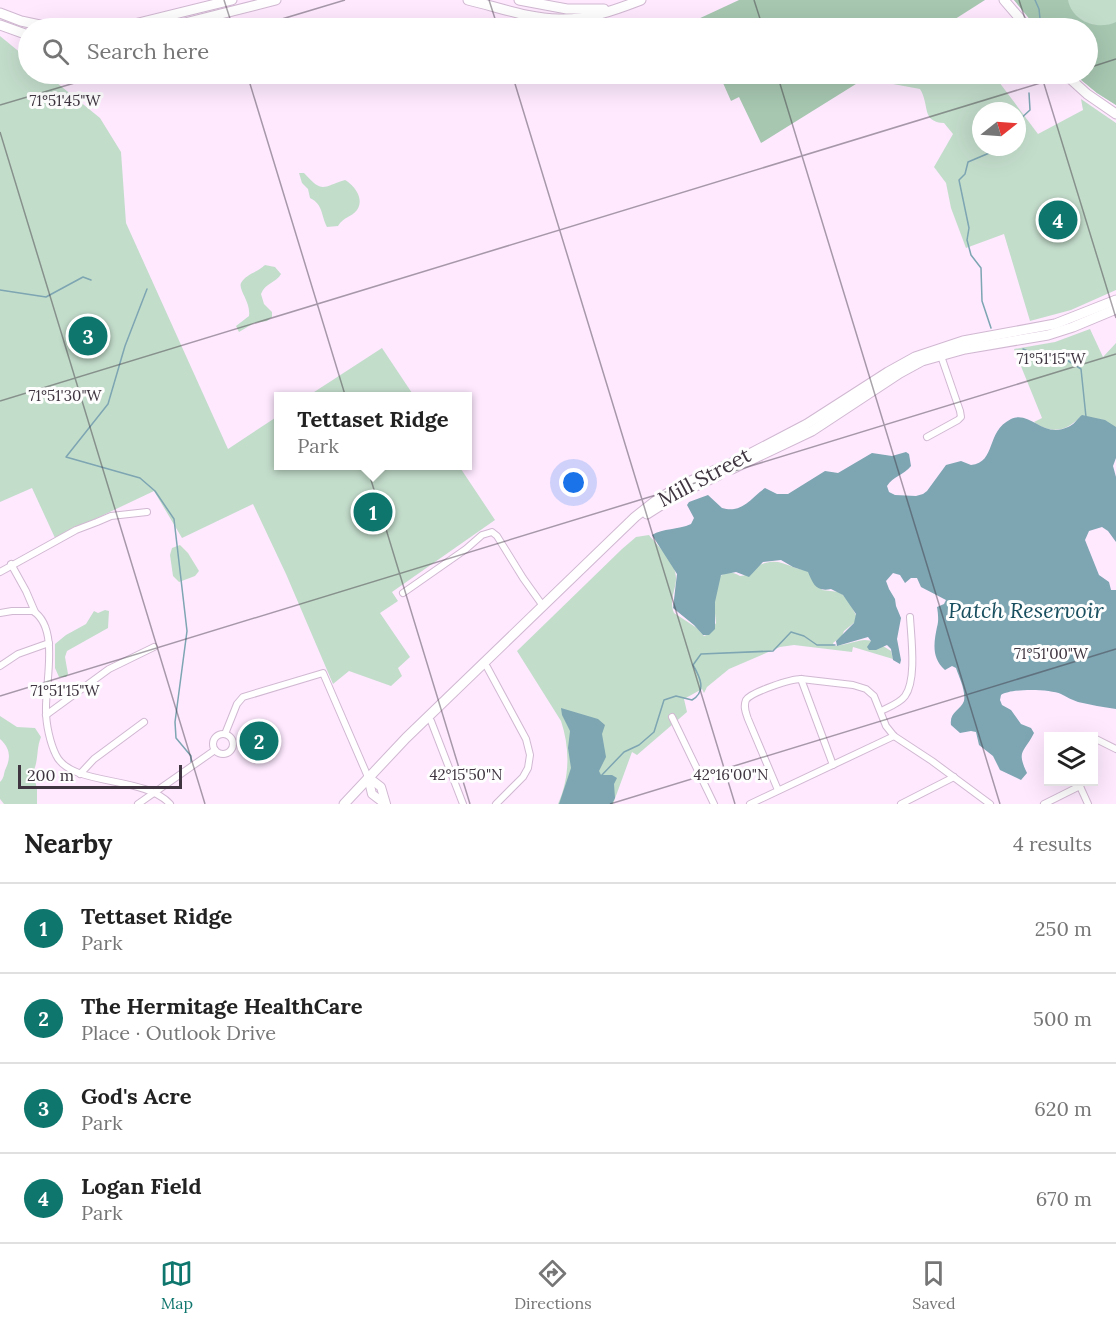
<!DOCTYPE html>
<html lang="en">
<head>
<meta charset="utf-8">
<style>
  body { margin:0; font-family:Lora,serif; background:#f6f6f6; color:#222 }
  .controls { position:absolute; right:18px; bottom:18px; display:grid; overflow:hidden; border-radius:0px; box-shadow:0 6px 24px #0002 }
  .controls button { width:54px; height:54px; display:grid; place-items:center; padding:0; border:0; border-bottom:2px solid #e0e0e0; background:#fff; color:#222; font:30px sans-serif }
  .compass { position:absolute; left:972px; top:102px; width:54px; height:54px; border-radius:50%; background:#fff; box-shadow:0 6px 24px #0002; rotate:73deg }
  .scale { position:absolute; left:18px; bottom:15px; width:164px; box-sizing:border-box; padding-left:6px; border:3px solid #3f3540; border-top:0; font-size:16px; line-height:21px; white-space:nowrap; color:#3f3540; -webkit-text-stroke:4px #fefefe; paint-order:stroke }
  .you { position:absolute; left:574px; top:483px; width:21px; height:21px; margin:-15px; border:4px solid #fff; border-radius:50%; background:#1a73e8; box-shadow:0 0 0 9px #1a73e833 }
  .badge { display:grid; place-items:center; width:39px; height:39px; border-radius:50%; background:#0f766e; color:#fff; font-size:20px; font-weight:700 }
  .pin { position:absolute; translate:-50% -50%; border:3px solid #fff; box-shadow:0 2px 6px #0006 }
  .popup { position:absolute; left:274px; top:392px; width:198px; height:78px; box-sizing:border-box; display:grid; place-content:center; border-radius:0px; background:#fff; filter:drop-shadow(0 2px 4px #0005); font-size:20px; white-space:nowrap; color:#767676 }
  .popup b { font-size:22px; color:#222 }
  .popup::after { content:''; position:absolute; left:50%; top:100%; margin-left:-12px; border:12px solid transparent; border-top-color:#fff }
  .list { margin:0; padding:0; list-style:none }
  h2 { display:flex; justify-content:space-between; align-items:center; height:78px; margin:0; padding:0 24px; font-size:26px }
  h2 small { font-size:20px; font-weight:400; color:#767676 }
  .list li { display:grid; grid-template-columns:39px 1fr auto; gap:18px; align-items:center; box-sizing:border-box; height:90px; padding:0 24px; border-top:2px solid #e0e0e0 }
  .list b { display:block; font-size:22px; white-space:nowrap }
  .list p { margin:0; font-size:20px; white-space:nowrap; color:#767676 }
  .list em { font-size:20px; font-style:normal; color:#767676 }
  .icon { flex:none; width:33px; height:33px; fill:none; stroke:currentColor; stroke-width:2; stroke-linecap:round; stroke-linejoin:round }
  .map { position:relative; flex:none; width:1116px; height:804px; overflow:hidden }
  .search { position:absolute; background:#fff; box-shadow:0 6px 24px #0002; left:18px; right:18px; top:18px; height:66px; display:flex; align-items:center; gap:15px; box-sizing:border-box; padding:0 21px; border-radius:33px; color:#767676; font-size:22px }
  .sheet { height:438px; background:#fff }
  nav { display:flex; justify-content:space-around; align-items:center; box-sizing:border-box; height:84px; border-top:2px solid #e0e0e0; background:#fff; font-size:16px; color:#767676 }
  nav a { display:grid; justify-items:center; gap:3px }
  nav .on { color:#0f766e }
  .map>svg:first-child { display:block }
  .green { fill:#c3ddcb; fill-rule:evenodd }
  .forest { fill:#a7c7b1 }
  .water { fill:#7da5b2 }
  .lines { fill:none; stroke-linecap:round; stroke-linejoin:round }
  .stream { stroke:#7da5b2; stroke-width:1.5 }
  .minor-casing { stroke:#d1b8d2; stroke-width:8 }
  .tertiary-casing { stroke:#d1b8d2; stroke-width:10 }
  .secondary-casing { stroke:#d1b8d2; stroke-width:11 }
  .minor { stroke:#fff; stroke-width:6 }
  .tertiary { stroke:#fff; stroke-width:8 }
  .secondary { stroke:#fff; stroke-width:9 }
  .ticks { fill:none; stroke:#3f3540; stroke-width:1.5; stroke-opacity:0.45 }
  .labels { text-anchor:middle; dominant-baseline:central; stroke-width:6; stroke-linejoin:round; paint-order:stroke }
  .street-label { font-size:21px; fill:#3f3540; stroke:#fefefe }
  .water-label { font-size:22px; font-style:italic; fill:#194f5f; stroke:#fefefe }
  .ticks-label { font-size:15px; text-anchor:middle; fill:#3f3540; stroke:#fefefe; stroke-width:6; stroke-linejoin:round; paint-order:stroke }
</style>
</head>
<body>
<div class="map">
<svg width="1116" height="804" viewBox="0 0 1116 804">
  <rect width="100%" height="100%" fill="#fee9ff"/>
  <g class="green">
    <path d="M1014,0h102v105l-19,-12 -23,-19h14v-46h-51z"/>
    <path d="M0,36l28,23v15h18l54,44 21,34 5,71 102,226 50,-33v50h181l36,54 -103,72 6,9 -18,12 30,44 -12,11 4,8 -11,10 -42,-15 -16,13 -47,-110 -33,-70 -71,34 -28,-47 -99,47 -23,-50 -32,14z"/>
    <path d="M872,74h121l45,60 45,-24 -2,-11 35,24v167l-45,20 -41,11 -26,-87 -38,14 -15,-40 -5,-25 -12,-16 19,-33 -9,-11c-23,-1 -14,-18 -24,-34l-27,-5 -23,-9zM981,111h36v36h-36z"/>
    <path d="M299,173h5c19,21 18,14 41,7 9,5 20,19 12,30 -5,7 -14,7 -19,16l-11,1c-6,-12 -4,-23 -17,-29l-2,-9 -6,-6z"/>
    <path d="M265,265l10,2 6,7c-4,8 -16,9 -20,20l3,10 8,8v5l-5,4 -13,2 -15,9 -3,-6 13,-10c2,-14 -11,-26 -8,-33 5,-9 17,-11 24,-18z"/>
    <path d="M1090,329l13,28 13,-14v88l-36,-14c-14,15 -29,17 -46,5l8,-4 -28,-69 41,-7z"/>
    <path d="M382,348l32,48h-106z"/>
    <path d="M649,535c10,13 28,27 27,45 -1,12 -7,21 -2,33l23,15 7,8 5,-2 7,-11 -2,-19 4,-26c8,-7 14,-7 22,-2 12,0 15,-11 25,-13 18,-5 24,6 42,7l15,20 17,2 8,6 10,19 -2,5 -11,9 -2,5 -9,7 1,3c30,-3 27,-14 57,5l2,8 -40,-12 -1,5 -58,-7 -14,2 -51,22 -22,18 -3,6 -2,-4 -18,10 3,13 -50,43 -5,-3 -19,52h-55c12,-27 12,-56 3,-83l-44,-70 105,-102 14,-12z"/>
    <path d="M180,545l8,8 11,18 -4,5 -16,6 -6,-6 -3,-21 2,-7z"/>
    <path d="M105,610l4,1 -1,17 -41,23 -2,6 3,17 -2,3h-7l-4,-9v-24l11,-9 20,-11 8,-13 4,2z"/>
    <path d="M0,716l17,11 18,1 6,9c-5,12 -2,23 -8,35l4,17v15h-33l-4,-5v-17c5,-5 3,-8 6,-14 5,-11 4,-20 -6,-29z"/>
  </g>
  <g class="forest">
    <path d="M739,0h246l-44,28h-241l-4,-8z"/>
    <path d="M1014,0h54c4,21 29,31 48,22v83l-19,-12 -23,-19h14v-46h-51z"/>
    <path d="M719,74h153l-111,69 -22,-46 -8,4z"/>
  </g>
  <g class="water">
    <path d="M1082,415l23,5 11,7v31l-3,8 3,11v65l-8,-11 -6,-4 -13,4 -4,9 14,35 10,7 2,8h5v119c-13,-2 -25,-4 -38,-7 -6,-2 -11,-5 -17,-8 -11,-5 -49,-6 -60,1l-1,5 2,5 9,5 10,14 10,4 3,5c-10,20 -18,17 -7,40l-6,7 -21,-10 -7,-14 -14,-11 -3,-13 -5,-1 -11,2 -9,-8c-2,-13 10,-15 13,-24 2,-10 -5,-24 -8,-33l-4,-2 -7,4c-14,-12 -11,-28 -8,-43 2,-6 1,-14 0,-20l7,-3 2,-4 -25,-13 -4,-9h-6l-6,5 -5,-8 -7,-2 -7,8 3,8 6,10 1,7 5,12 -4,21 4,21 -1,4 -7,-4 -2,-11 -4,-4 -11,5h-7l-2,-3 4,-6 -3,-4 -31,9 -1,-5 18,-18 2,-9 -13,-19 -12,-6c-15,3 -18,-5 -23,-17l-15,-5 -12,-7 -18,2 -14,15 -13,-5 -15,3 -6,27v27l-6,6h-6l-9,-10 -21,-17 4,-34 -25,-39c11,-7 26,-5 39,-11l3,-6 -7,-13 2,-3 19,-7 14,13c20,6 29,-10 43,-20l12,6h11l37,-23 13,2 34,-20 20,3 14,-4 3,2 2,12c-7,9 -18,10 -24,20l2,6 6,3 21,1 7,-2 4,-3 19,-26 15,-4 10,4c26,-3 14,-33 40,-46 19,-9 32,20 57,8 6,-2 9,-8 14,-12z"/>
    <path d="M561,708l37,11 7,6 -3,9 4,23 -7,14 2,4h11l5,3 -3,6 1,14 -3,6h-53l12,-36 -3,-20 2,-17 -8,-16z"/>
  </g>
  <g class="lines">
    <g class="stream">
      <path d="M1035,0l4,9 2,19"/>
      <path d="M1017,124l1,-3 12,-11 -1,-17"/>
      <path d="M147,289l-22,57 -17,58 -42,53 74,21 15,13 19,28 13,112 -12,91 1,16 15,18v8"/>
      <path d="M0,290l46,7 37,-20 8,3"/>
      <path d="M991,328l-9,-27 -1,-33 -10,-13 -4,-15 2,-12 -10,-48 6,-6 3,-12 26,-11 3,-4"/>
      <path d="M1023,349l12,5 27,3 19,12 5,48"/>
      <path d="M600,777l24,-25 15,-7 15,-13 10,-32 12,-4 16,4c15,-9 8,-23 1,-35l8,-11 72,-3 18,-19 13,4 13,9h18"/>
    </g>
    <g class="minor-casing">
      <g id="minor">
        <path d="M927,437l31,-17 3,-3 -1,-6 -19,-55"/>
        <path d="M11,564l15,27 9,21"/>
        <path d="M0,572l76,-42 21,-8 14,-6 36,-4"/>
        <path d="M403,593l63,-44 16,-14 10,-3 5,4 26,42 20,28"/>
        <path d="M0,613l12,-2h21c27,17 12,72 13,100 0,13 4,32 10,44 15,32 88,20 114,49"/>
        <path d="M0,666l18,-12 31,-11"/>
        <path d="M487,667l39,72 4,16 -2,13 -5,9 -27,27"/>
        <path d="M801,679l32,86"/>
        <path d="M881,711c8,-4 19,-8 24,-15 12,-17 6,-59 5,-79"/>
        <path d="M46,715l63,-46 45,-22"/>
        <path d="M672,717l42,87"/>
        <path d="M431,721l32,83"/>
        <circle cx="223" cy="744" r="10"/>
        <path d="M225,734l12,-30 6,-7 80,-24 45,104"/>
        <path d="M1077,736h14"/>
        <path d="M1094,738l22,11"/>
        <path d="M80,774l14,-15 50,-37"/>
        <path d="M1078,782l10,22"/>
        <path d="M778,790l-30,-71c-2,-6 -5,-12 -2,-19 5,-8 45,-21 55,-21l52,6 13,4 8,7 12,30 8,10 38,25 58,43"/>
        <path d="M138,804l77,-54"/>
        <path d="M750,804l144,-68"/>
        <path d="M901,804l53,-27"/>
        <path d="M1044,804l36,-18"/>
      </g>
    </g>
    <g class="tertiary-casing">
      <g id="tertiary">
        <path d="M368,777l4,17 13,10"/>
        <path d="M368,777l13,10 5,17"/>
      </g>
    </g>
    <g class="secondary-casing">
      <g id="secondary">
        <path d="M468,0c30,7 61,19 91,19 29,1 56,-9 82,-19"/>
        <path d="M519,0l48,9h37"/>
        <path d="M1004,0l24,28"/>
        <path d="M0,13l21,8 33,7"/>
        <path d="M0,25l28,10"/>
        <path d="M118,28l114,-28"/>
        <path d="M165,28l111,-28"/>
        <path d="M1065,74l22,20 29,20"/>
        <path d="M732,469l80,-38 88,-58 22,-12 43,-12 83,-14 25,-8 43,-18"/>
        <path d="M647,514l30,-19 42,-20"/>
        <path d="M344,804l62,-66 229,-221 19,-15 25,-16 57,-25 71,-37 81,-52 27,-15 48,-16 92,-17 61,-24"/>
      </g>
    </g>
    <use href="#minor" class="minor"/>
    <use href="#tertiary" class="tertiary"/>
    <use href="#secondary" class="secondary"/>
  </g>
  <path class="ticks" d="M224,0l9,28M489,0l9,28M754,0l9,28M1019,0l9,28M252,28l93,-28M1088,68l28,-9M247,74l223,730M512,74l223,730M777,74l223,730M1041,74l75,244M0,105l105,-31M0,132l205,672M0,401l1070,-327M0,696l1116,-342M610,804l506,-155"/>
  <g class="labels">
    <g class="street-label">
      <text transform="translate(704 477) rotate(-28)">Mill Street</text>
    </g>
    <g class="water-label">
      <text x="1026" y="610">Patch Reservoir</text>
    </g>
  </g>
  <g class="ticks-label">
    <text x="65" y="106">71°51'45"W</text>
    <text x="1051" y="364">71°51'15"W</text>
    <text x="65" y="401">71°51'30"W</text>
    <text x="1051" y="659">71°51'00"W</text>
    <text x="65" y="696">71°51'15"W</text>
    <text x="466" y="780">42°15'50"N</text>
    <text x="731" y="780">42°16'00"N</text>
  </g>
</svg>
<div class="controls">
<button><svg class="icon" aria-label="layers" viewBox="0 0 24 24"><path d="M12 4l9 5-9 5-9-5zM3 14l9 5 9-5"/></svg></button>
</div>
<svg class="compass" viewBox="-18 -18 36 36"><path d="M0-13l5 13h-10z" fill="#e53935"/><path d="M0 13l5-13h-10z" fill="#767676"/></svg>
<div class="scale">200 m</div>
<div class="you"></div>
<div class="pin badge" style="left:373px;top:512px">1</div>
<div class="popup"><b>Tettaset Ridge</b>Park</div>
<div class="pin badge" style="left:259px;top:741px">2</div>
<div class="pin badge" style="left:88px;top:336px">3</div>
<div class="pin badge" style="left:1058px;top:220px">4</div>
<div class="search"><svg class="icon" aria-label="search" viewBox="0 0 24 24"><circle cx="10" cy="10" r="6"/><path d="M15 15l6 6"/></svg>Search here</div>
</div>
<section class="sheet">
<h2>Nearby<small>4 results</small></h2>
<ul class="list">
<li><span class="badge">1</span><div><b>Tettaset Ridge</b><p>Park</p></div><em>250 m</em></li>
<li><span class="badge">2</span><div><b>The Hermitage HealthCare</b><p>Place · Outlook Drive</p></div><em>500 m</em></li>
<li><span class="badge">3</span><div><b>God's Acre</b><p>Park</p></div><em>620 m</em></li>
<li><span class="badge">4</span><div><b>Logan Field</b><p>Park</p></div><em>670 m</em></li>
</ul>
</section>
<nav>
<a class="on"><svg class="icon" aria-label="map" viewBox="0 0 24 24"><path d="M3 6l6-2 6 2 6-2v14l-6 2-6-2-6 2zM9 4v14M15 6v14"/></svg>Map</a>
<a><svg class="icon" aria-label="directions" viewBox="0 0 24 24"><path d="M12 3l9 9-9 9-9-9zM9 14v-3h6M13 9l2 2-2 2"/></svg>Directions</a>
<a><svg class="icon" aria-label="saved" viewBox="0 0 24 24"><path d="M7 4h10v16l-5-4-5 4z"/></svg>Saved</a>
</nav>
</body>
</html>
